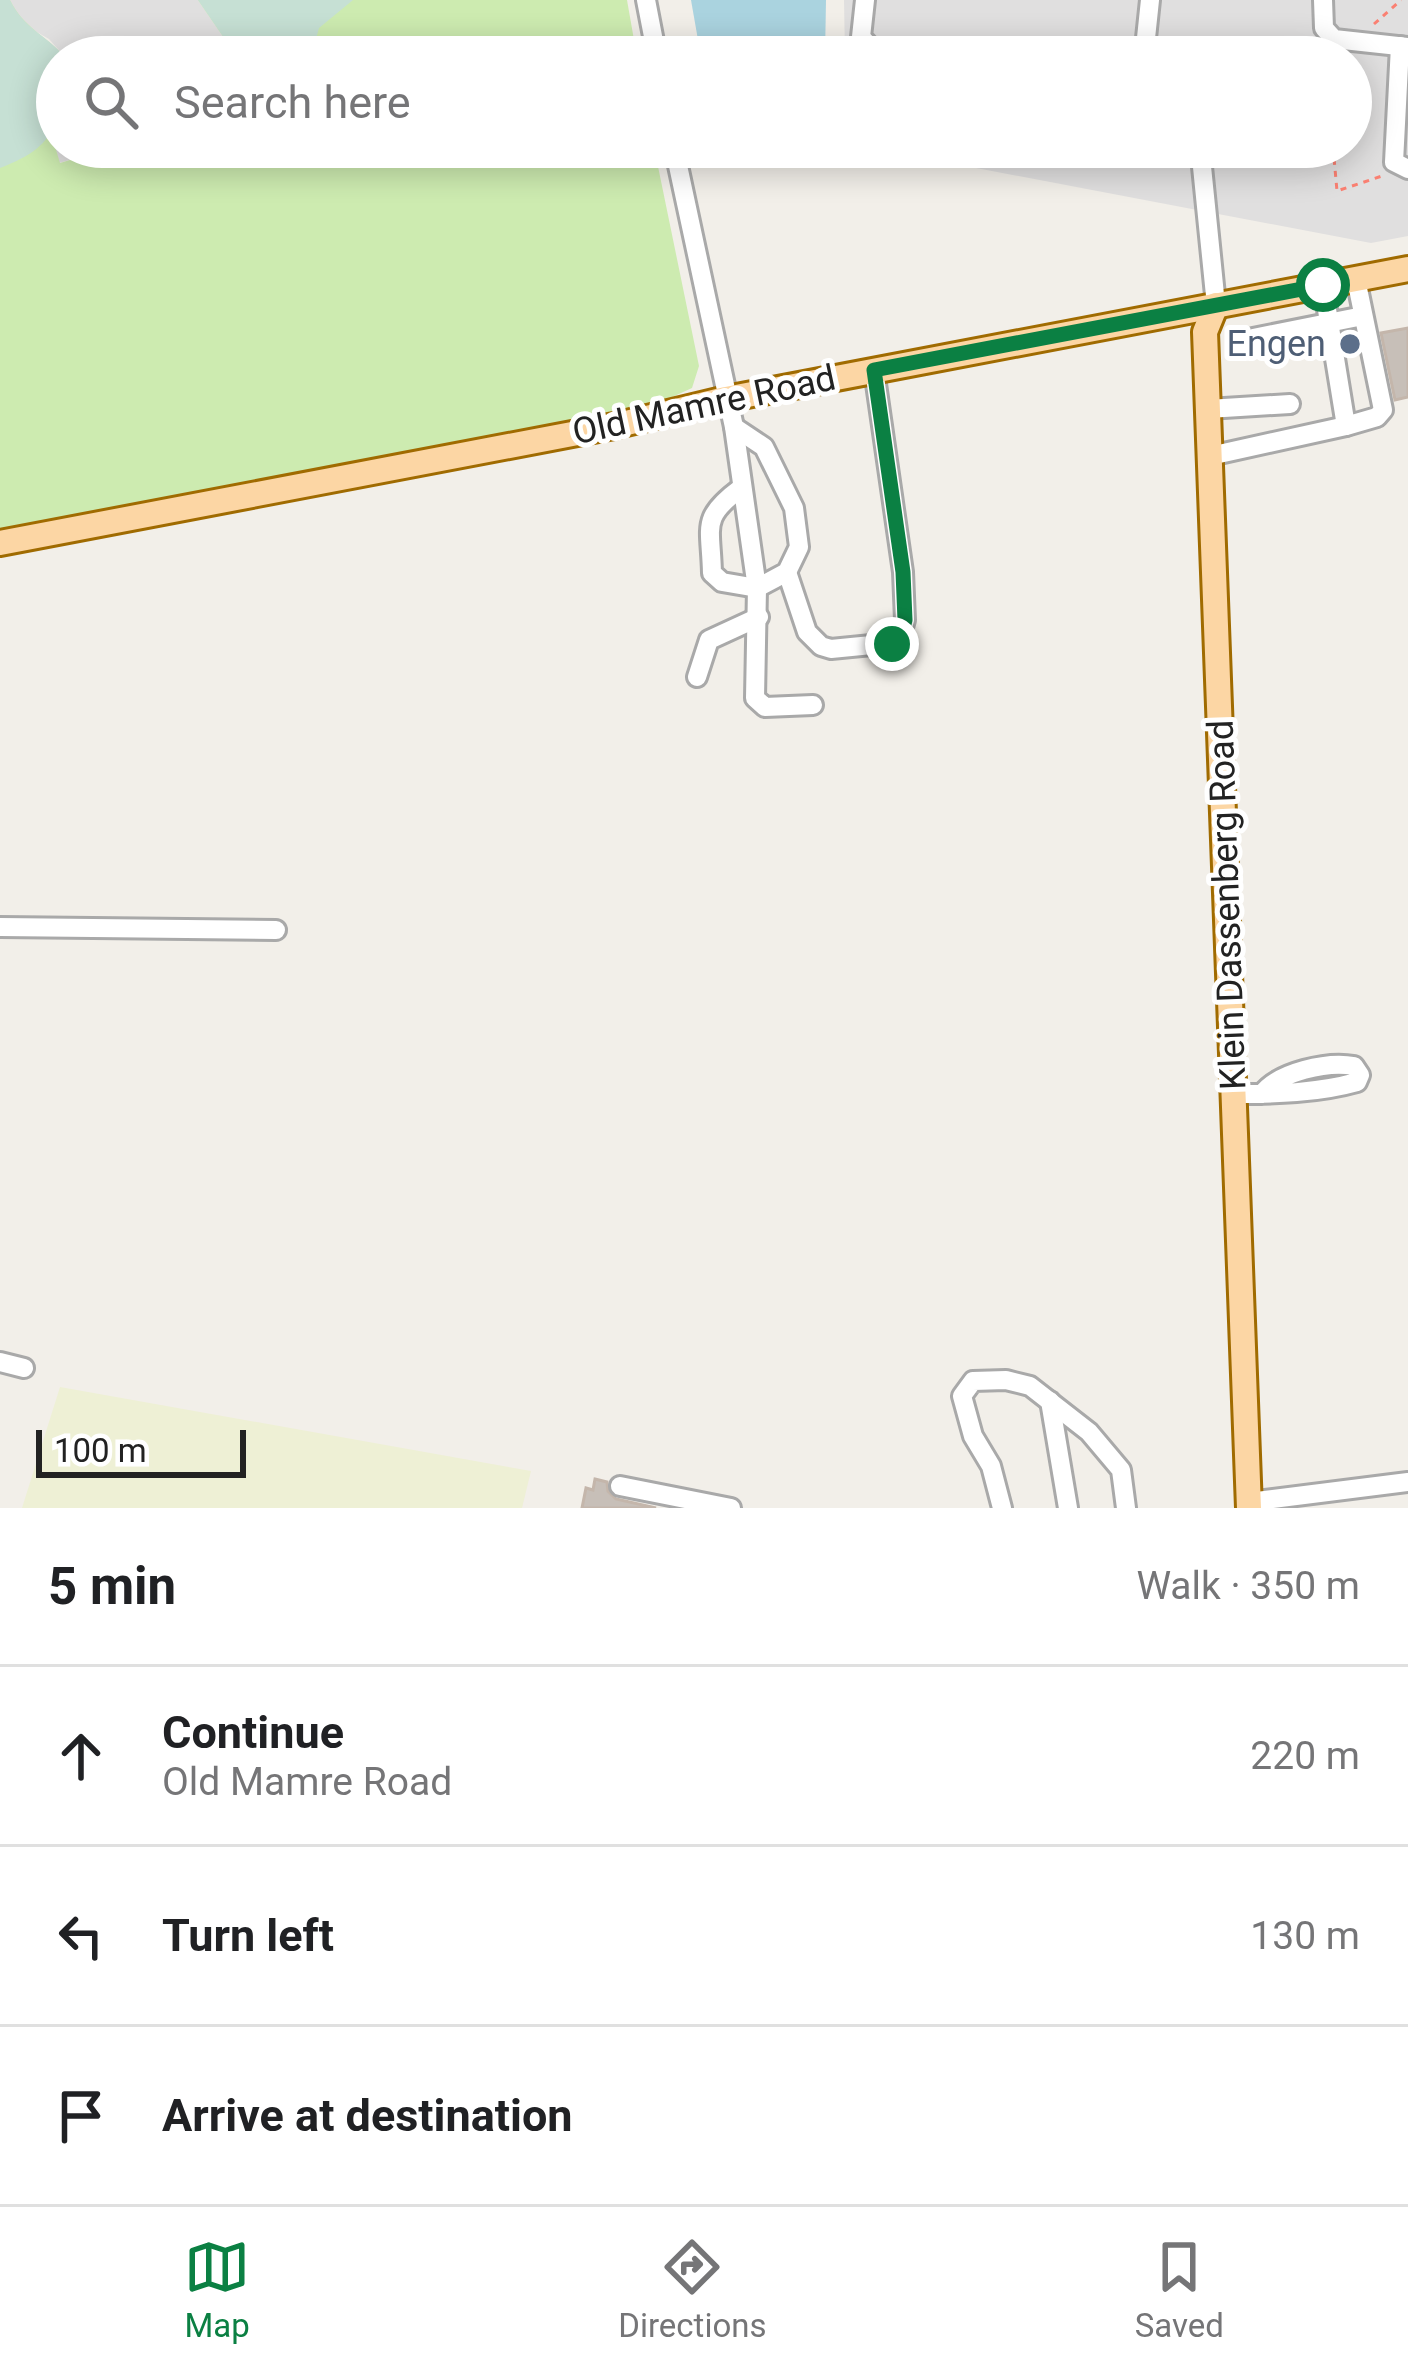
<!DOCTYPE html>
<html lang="en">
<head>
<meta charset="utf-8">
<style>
  body { margin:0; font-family:Roboto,sans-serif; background:#f2f2f2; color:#202124 }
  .scale { position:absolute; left:36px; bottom:30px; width:210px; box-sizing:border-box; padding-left:12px; border:6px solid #222; border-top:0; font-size:33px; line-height:42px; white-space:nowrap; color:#222; -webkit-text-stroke:9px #fff; paint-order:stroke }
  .stop { position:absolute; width:36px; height:36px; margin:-27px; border:9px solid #0b8043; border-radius:50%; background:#fff }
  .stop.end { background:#0b8043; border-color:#fff; box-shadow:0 3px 12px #0008 }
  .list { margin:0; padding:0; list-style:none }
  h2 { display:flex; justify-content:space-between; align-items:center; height:156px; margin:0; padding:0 48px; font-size:51px }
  h2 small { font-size:39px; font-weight:400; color:#757577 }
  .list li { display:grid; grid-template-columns:78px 1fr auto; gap:36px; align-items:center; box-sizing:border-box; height:180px; padding:0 48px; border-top:3px solid #e0e0e0 }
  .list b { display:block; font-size:45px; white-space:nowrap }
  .list p { margin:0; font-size:39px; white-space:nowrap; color:#757577 }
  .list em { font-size:39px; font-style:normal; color:#757577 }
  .icon { flex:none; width:66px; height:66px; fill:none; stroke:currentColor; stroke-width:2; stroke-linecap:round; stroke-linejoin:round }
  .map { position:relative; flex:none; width:1408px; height:1508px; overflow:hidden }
  .search { position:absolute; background:#fff; box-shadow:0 6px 30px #0003; left:36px; right:36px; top:36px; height:132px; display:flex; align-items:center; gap:30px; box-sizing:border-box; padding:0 42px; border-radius:66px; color:#757577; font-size:45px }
  .sheet { height:696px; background:#fff }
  nav { display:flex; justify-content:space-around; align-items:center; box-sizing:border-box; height:168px; border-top:3px solid #e0e0e0; background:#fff; font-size:33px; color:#757577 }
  nav a { display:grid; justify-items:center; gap:6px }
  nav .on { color:#0b8043 }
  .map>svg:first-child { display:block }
  .residential { fill:#e0dfdf }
  .farmland { fill:#eef0d5 }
  .grass { fill:#cdebb0 }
  .wetland { fill:#c6e0d4 }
  .water { fill:#aad3df }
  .building { fill:#c7bfb8; stroke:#c4b6ab; stroke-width:3 }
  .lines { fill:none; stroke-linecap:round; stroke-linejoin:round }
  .minor-casing { stroke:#a9a9a9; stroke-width:24 }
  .major-casing { stroke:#a06b00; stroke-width:30 }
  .path { stroke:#fa8072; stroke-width:3; stroke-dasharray:6 6; stroke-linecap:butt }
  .minor { stroke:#fff; stroke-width:18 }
  .major { stroke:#fcd6a4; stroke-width:24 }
  .route { stroke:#0b8043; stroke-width:15 }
  .service-dot { fill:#5c6f8a; stroke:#fff; stroke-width:4.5 }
  .labels { text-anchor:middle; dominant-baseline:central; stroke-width:10; stroke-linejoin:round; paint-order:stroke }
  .service-label { font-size:36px; fill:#4e5e75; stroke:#fff; text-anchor:end }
  .street-label { font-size:36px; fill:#222; stroke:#fff }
</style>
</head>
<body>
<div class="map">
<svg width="1408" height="1508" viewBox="0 0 1408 1508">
  <rect width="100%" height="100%" fill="#f2efe9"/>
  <g class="residential">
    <path d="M10,0h188l39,57h-172l-16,-18 -28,-16z"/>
    <path d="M844,0h564v236l-37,7 -505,-96h485v-90h-506z"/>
    <path d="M57,125v22h56l-54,16 -8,-30z"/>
  </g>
  <path class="farmland" d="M60,1387l471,84 -9,37h-500z"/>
  <g class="grass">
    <path d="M0,0h10c13,27 35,35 55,57h-8v68l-6,8 9,30 53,-16h541l45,219 -7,22 -33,15 -659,127z"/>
    <path d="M198,0h429l10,57h-400z"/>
  </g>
  <g class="wetland">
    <path d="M0,0h10c14,29 34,33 55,57h-8c0,61 9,86 -57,111z"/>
    <path d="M198,0h155l-34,28 -8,29h-74z"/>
  </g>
  <path class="water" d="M691,0h135l-1,57h-124z"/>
  <g class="building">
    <path d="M1408,328v69l-13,3 -14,-67z"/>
    <path d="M595,1479l12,3 1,9 8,8 40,9h-74l4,-20 7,2z"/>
  </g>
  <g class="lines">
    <g class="minor-casing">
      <g id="minor">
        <path d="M646,0l11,57"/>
        <path d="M865,0l-4,37 12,13 115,7"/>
        <path d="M1323,0l1,28 10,11 74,8"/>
        <path d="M1400,46l-6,116 14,7"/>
        <path d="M1144,57l6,-57"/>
        <path d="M674,147l60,280 23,161 -2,110 10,9 48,-2"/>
        <path d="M1200,147l16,158"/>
        <path d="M1323,285l23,141 31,-9 6,-7 -27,-131"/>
        <path d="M1253,338l110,-22"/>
        <path d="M1208,409l82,-5"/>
        <path d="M734,427l30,20 30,61 5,39 -12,25 -30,16 -35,-6 -10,-9c-1,-47 -12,-55 29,-85"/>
        <path d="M1210,456l136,-30"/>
        <path d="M787,572l20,60 14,14 10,3 61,-6 9,-8 4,-15 -2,-48 -29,-202"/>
        <path d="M697,677l12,-37 50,-23"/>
        <path d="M0,927l276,3"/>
        <path d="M1235,1094c40,0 83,-1 122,-12l3,-7 -6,-9c-26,-5 -76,6 -92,28"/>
        <path d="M0,1362l24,6"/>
        <path d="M1050,1401l18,107"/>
        <path d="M620,1486l111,22"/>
        <path d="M1249,1502l159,-20"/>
        <path d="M1002,1508l-11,-42 -18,-30 -11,-40 11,-15 33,-1 24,6 59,46 32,38 5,38"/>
      </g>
    </g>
    <g class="major-casing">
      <g id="major">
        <path d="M1216,305l-11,27 44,1176"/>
        <path d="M0,543l614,-117 112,-27 682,-130"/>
      </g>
    </g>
    <g class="path">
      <path d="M1374,24l27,-24"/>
      <path d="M1261,57l58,-9"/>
      <path d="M1333,147l4,44 45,-15"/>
    </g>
    <use href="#minor" class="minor"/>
    <use href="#major" class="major"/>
  </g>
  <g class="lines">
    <path class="route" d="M892,644l9,-9 4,-15 -2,-48 -29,-202 449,-85"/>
  </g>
  <circle class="service-dot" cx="1350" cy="344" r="12"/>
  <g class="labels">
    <g class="service-label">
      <text x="1326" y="344">Engen</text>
    </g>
    <g class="street-label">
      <text transform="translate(704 405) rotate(-12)">Old Mamre Road</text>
      <text transform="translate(1227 905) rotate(-92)">Klein Dassenberg Road</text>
    </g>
  </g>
</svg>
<div class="scale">100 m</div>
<div class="stop" style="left:1323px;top:285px"></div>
<div class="stop end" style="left:892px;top:644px"></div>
<div class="search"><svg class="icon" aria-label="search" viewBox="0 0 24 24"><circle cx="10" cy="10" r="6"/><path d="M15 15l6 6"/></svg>Search here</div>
</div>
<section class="sheet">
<h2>5 min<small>Walk · 350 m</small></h2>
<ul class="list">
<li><svg class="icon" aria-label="ahead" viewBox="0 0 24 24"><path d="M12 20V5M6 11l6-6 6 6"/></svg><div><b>Continue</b><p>Old Mamre Road</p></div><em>220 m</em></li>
<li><svg class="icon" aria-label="left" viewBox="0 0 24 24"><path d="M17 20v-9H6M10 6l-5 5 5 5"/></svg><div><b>Turn left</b></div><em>130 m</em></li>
<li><svg class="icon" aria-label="arrive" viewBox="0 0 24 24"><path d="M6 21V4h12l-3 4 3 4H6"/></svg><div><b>Arrive at destination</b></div></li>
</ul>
</section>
<nav>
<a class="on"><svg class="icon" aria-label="map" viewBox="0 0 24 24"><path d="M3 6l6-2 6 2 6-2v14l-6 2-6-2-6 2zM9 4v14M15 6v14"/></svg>Map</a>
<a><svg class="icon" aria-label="directions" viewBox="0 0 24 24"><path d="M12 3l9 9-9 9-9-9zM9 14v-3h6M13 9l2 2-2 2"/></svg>Directions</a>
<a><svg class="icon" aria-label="saved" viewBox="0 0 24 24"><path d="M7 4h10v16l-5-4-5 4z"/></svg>Saved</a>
</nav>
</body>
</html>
